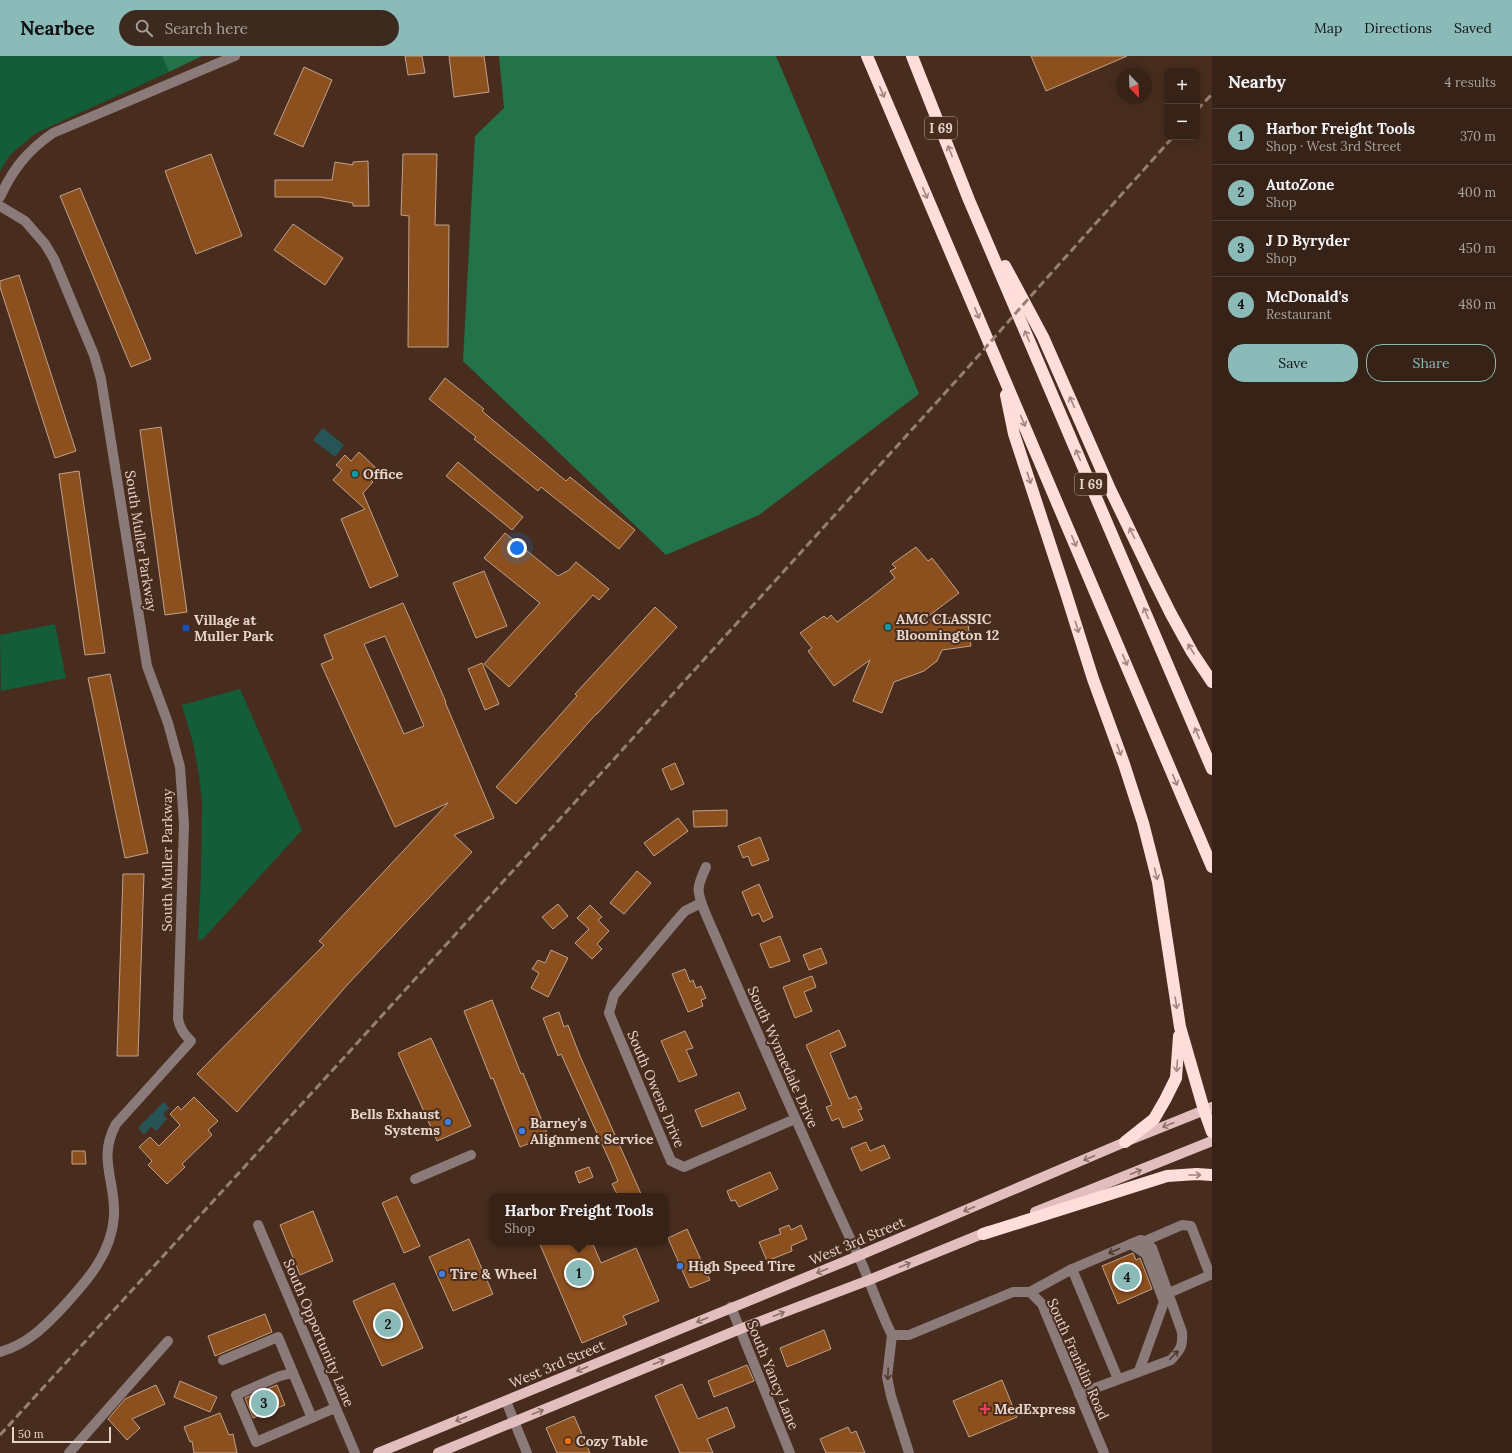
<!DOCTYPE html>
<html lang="en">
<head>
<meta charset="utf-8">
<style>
  body { margin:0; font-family:Lora,serif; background:#3d2a1f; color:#f1f3f6 }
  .controls { position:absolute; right:12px; top:12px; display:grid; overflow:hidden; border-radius:8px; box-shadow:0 2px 10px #0003 }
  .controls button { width:36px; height:36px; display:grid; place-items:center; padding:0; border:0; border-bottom:1px solid #503f35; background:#362216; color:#f1f3f6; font:20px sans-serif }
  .compass { position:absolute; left:1116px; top:12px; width:36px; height:36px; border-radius:50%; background:#362216; box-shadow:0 2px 10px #0003; rotate:157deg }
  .scale { position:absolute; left:12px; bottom:10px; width:99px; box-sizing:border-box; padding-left:4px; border:2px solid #e6d4ca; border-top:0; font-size:11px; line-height:14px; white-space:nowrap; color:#e6d4ca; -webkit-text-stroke:3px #482d1e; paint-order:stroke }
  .you { position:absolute; left:517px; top:492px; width:14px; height:14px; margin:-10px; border:3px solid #fff; border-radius:50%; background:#1a73e8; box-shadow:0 0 0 6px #1a73e833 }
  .badge { display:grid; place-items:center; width:26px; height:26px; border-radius:50%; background:#8bbbb9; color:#111; font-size:13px; font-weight:700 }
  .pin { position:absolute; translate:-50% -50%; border:2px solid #fff; box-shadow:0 1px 4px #0006 }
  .popup { position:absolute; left:490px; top:1137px; width:178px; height:52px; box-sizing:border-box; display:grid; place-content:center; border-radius:8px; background:#362216; filter:drop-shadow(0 1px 3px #0005); font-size:13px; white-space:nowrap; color:#aaa4a1 }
  .popup b { font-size:15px; color:#f1f3f6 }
  .popup::after { content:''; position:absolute; left:50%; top:100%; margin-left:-8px; border:8px solid transparent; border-top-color:#362216 }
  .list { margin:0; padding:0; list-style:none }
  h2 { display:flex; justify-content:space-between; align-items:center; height:52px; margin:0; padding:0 16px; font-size:17px }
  h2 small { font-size:13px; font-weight:400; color:#aaa4a1 }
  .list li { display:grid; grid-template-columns:26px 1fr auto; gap:12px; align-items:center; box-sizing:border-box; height:56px; padding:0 16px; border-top:1px solid #503f35 }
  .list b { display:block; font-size:15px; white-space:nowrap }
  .list p { margin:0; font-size:13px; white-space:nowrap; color:#aaa4a1 }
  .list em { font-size:13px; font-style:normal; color:#aaa4a1 }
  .actions { display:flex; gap:8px; padding:12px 16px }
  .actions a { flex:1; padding:9px 0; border:1px solid #8bbbb9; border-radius:16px; text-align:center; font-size:14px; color:#8bbbb9 }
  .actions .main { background:#8bbbb9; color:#111 }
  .icon { flex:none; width:22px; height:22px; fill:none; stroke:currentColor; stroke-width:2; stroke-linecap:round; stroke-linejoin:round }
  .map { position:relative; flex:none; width:1212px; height:1397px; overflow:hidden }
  header { display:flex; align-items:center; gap:24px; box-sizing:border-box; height:56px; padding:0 20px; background:#8bbbb9; color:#111 }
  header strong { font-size:19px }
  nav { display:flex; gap:22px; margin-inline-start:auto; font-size:14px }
  .search { width:280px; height:36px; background:#3d2a1f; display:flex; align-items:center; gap:10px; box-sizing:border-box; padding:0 14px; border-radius:22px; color:#aaa4a1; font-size:15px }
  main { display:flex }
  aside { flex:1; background:#362216 }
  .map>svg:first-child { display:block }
  .green { fill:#145d39 }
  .forest { fill:#237249 }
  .water { fill:#275557 }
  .building { fill:#8c501f; stroke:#c0a18b; fill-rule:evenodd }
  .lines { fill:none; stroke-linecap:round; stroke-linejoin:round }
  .minor { stroke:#8b7a7a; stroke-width:10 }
  .major { stroke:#e2bfbe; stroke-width:10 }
  .highway { stroke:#ffdddb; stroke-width:12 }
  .rail { stroke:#968073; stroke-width:3; stroke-dasharray:8 4; stroke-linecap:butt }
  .oneway { stroke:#a4857c }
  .oneway2 { stroke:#8d6f66 }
  .oneway3 { stroke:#52392c }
  .culture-dot { fill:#0f9aa8; stroke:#482d1e; stroke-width:1.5 }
  .transit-dot { fill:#1a4fb4; stroke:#482d1e; stroke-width:1.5 }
  .shop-dot { fill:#3f7fe0; stroke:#482d1e; stroke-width:1.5 }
  .health-dot { fill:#e0444e; stroke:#482d1e; stroke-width:1.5 }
  .food-dot { fill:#e8710a; stroke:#482d1e; stroke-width:1.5 }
  .labels { text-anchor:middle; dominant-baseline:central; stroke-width:4; stroke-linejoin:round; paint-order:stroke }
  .shield { fill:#482d1e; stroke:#b7a296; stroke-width:1 }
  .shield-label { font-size:13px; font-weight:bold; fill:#e6d4ca }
  .poi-label { font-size:14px; font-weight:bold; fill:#e6d4ca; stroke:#482d1e; text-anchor:start }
  .street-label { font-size:14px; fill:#e6d4ca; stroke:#482d1e }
</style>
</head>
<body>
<header>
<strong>Nearbee</strong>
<div class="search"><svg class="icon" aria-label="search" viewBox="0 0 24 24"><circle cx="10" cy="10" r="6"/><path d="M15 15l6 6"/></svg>Search here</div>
<nav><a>Map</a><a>Directions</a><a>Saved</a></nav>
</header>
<main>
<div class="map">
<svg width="1212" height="1397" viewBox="0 0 1212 1397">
  <rect width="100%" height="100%" fill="#482d1e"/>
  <g class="green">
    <path d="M0,0h162l7,16 -133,61 -26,22 -10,16z"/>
    <path d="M55,568l11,54 -65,13 -1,-56z"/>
    <path d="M240,633l62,141 -99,109 -5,1 3,-64 1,-73 -3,-28 -6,-32 -11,-38z"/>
  </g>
  <g class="forest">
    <path d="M162,0h40l-33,16z"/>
    <path d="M499,0h277l143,338 -160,121 -93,40 -203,-194 12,-225 29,-28z"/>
  </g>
  <g class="water">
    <path d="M323,372l21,17 -9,12 -22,-17z"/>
    <path d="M164,1046l5,6 -6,6 4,5 -11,12 -5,-4 -7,7 -6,-6z"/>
  </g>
  <g class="building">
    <path d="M405,0h17l3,17 -17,2z"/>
    <path d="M449,0h35l5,36 -35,5z"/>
    <path d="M1031,0h96l-81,35z"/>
    <path d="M304,11l28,13 -29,67 -29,-13z"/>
    <path d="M211,98l31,82 -46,18 -31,-83z"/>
    <path d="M403,98h34l-2,71h14l-1,122h-40l1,-131 -8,-1z"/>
    <path d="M368,105l1,45h-16v-3l-33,-6h-45v-17h57l3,-18 18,3v-3z"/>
    <path d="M80,132l71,171 -20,8 -71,-171z"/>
    <path d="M293,168l50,34 -18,27 -51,-35z"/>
    <path d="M19,219l57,176 -21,7 -55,-171v-6z"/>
    <path d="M445,322l39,31 -2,2 84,70 4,-4 65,53 -16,19 -78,-62 -3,4 -64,-52 2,-2 -47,-38z"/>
    <path d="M161,371l26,185 -22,3 -25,-185z"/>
    <path d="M359,396l18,17 -8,9 4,4 -10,11 35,83 -28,12 -29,-69 24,-10 -32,-29 9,-10 -6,-5 9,-10 6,6z"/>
    <path d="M458,406l65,55 -11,13 -66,-54z"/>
    <path d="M79,415l26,182 -20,2 -26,-181z"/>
    <path d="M505,477l53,43 11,-6 7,-8 33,27 -10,11 -6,-5 -84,92 -25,-23 56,-61 -56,-45z"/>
    <path d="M916,491l12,14 4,-3 27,35 -37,28 45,-5 4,30 -29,4 -5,11 -13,10 -30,11 -12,31 -29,-12 17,-41 -36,26 -26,-35 4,-3 -12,-15 24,-17 3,3 4,-4 6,7 34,-25 24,-19 -5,-7 6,-3 -4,-4z"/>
    <path d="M484,515l23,55 -31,12 -23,-55z"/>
    <path d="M403,547l43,99h-1l49,116 -40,17 18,17 -124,132 -111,128 -40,-38 127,-129 -5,-4 129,-138 -53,24 -74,-163 12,-5 -9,-24zM385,580l39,90 -20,8 -40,-90z"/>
    <path d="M655,551l22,20 -80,87h-1l-80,90 -20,-17 81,-91 -2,-2z"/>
    <path d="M482,607l17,41 -14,6 -17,-41z"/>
    <path d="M110,618l38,179 -23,5 -37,-180z"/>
    <path d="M675,707l9,21 -13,6 -9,-21z"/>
    <path d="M727,754v16l-33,1 -1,-16z"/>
    <path d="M678,762l10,13 -34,25 -10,-13z"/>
    <path d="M760,781l9,23 -17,6 -4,-10 -5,2 -5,-12z"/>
    <path d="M637,815l14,12 -27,31 -14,-11z"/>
    <path d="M123,818h21l-6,182h-21z"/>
    <path d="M759,828l14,33 -10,5 -4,-9 -7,3 -10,-24z"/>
    <path d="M558,848l10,12 -15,13 -11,-12z"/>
    <path d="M590,849l12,12 -4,3 11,11 -12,13 5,5 -10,10 -17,-16 14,-14 -12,-11z"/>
    <path d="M780,880l10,25 -20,7 -10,-24z"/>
    <path d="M821,892l6,15 -18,7 -6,-15z"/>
    <path d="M551,894l17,8 -20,39 -17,-9 8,-15 -7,-4 6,-9 7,3z"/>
    <path d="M685,913l5,13 3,-2 3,8 5,-2 5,12 -5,2 2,6 -15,6 -16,-38z"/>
    <path d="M812,920l4,11 -12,5 8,19 -17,7 -12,-31z"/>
    <path d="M492,944l29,74 2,-1 25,63 -28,11 -27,-69 -2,1 -27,-68z"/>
    <path d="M559,956l5,15 4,-2 12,31 62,140h-24l-6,-12 6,-3 -7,-17 -50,-110 -3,2 -15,-38z"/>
    <path d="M839,974l7,16 -16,7 19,46 7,-3 6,13 -4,1 5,10 -20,8 -4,-10 -7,3 -6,-14 6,-2 -26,-60z"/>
    <path d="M685,975l8,17 -7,2 11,25 -18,7 -18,-41z"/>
    <path d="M431,982l40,88 -34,15 -39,-88z"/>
    <path d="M739,1036l7,17 -44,18 -7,-17z"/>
    <path d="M194,1041l24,24 -10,9 4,5 -30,29 3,3 -18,17 -19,-19 4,-4 -13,-14 11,-10 9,9 21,-21 -10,-11 8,-8 3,4z"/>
    <path d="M866,1086l4,9 14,-6 6,13 -29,13 -10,-23z"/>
    <path d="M72,1095h13l1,13h-14z"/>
    <path d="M589,1111l4,10 -14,6 -4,-11z"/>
    <path d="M770,1116l8,17 -39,18 -4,-7 -4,1 -4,-10z"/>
    <path d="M397,1140l23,50 -16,7 -22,-50z"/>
    <path d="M313,1155l20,50 -33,14 -20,-50z"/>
    <path d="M789,1169l2,5 10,-5 6,14 -16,7 1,5 -25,10 -8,-19 22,-8 -2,-5z"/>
    <path d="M687,1173l23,51 -20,8 -22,-50z"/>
    <path d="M469,1183l24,55 -40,17 -24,-54z"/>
    <path d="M539,1186h53l9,21 35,-15 23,53 -36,15 4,8 -45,19z"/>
    <path d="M1133,1197l3,7 4,-2 12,31 -34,15 -16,-38z"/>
    <path d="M394,1227l29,65 -41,18 -29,-65z"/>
    <path d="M265,1258l7,18 -57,24 -7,-20z"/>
    <path d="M824,1274l7,19 -44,18 -7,-19z"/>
    <path d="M747,1309l7,16 -40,16 -6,-16z"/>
    <path d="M1002,1324l15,37 -48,20 -16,-36z"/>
    <path d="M180,1325l37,16 -7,15 -36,-15z"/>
    <path d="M682,1328l16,35 29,-12 8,20 -28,12 6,14h-33l-25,-57z"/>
    <path d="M156,1329l9,19 -33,15 8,9 -13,12 -19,-21 17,-20z"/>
    <path d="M277,1329l8,20 -32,13 -8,-20z"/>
    <path d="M220,1357l9,22 4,-1 4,19h-43l-2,-12 -2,1 -6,-15z"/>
    <path d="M574,1360l16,37h-33l-11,-25z"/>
    <path d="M848,1371l3,6 5,-2 9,22h-39l-6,-14z"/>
  </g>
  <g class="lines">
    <g class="minor">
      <path d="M0,141c13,-28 27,-46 53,-64l182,-77"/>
      <path d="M0,150l25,15 20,23 9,15 40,96 7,24 46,287 21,57 12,44 4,57 -6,195c2,10 6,15 13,22l-75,83c-19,35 0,57 -2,92 -2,37 -27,65 -51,91 -19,20 -35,37 -63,45"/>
      <path d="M706,811c-9,20 -10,22 -2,43 50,115 100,231 154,345 12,26 21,54 34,80h17l104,-43h17l12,12 62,149"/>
      <path d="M701,847l-16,8 -8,9 -63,75 -5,18 62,148 13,6 111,-48"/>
      <path d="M415,1123l56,-24"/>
      <path d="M258,1169l97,228"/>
      <path d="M1145,1185l37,-16 9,1 19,49 -48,21"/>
      <path d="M1131,1188l15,10 18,48 -25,69"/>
      <path d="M1072,1213l46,110"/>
      <path d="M1030,1236l42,-23 68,-29 5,1 7,7 30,84c1,14 -1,17 -11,28l-92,34"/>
      <path d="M731,1251l59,146"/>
      <path d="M892,1279l-5,42 4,19 18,57"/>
      <path d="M223,1304l55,-23 15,36 -13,3 -44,19 20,47 79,-34"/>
      <path d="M293,1317l19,45"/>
      <path d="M506,1345l21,52"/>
      <path d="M69,1397l99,-112"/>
    </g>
    <g class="major">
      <path d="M1035,1156l177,-71"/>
      <path d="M378,1397l480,-197 267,-114 87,-35"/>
      <path d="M438,1397l302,-124 129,-49 120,-49"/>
    </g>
    <g class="highway">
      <path d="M867,0l345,811"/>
      <path d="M912,0l57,144 243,569"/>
      <path d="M1005,210l38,71 66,150 43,89 19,38 21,38 20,30"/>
      <path d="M1006,339l8,39 51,156 28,89 31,85 19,59 15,59 22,145 24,83 8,22"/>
      <path d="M1125,1086l29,-23 11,-19 11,-22 3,-42"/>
      <path d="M983,1178l184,-58 30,-2 15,1"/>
    </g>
    <g class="rail">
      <path d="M1197,54l15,-16"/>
      <path d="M0,1379l340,-373 624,-690 65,-74 144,-161"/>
    </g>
  </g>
  <defs><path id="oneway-shaft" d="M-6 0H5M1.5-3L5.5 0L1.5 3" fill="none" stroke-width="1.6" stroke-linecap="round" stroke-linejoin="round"/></defs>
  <g class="oneway">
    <use href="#oneway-shaft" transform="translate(882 36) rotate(67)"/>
    <use href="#oneway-shaft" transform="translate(950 95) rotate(-112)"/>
    <use href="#oneway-shaft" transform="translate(925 137) rotate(67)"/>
    <use href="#oneway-shaft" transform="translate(977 257) rotate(67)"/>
    <use href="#oneway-shaft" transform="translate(1027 280) rotate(-113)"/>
    <use href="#oneway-shaft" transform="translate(1072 346) rotate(-114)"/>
    <use href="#oneway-shaft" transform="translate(1023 365) rotate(67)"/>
    <use href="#oneway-shaft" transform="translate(1078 399) rotate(-113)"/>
    <use href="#oneway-shaft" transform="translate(1029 422) rotate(72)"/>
    <use href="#oneway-shaft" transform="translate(1132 477) rotate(-116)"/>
    <use href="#oneway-shaft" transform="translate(1074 485) rotate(67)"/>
    <use href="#oneway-shaft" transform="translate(1146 557) rotate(-113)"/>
    <use href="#oneway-shaft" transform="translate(1077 571) rotate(73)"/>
    <use href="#oneway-shaft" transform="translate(1191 593) rotate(-121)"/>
    <use href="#oneway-shaft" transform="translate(1125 604) rotate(67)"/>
    <use href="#oneway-shaft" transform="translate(1197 677) rotate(-113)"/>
    <use href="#oneway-shaft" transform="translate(1119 694) rotate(70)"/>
    <use href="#oneway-shaft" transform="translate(1175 724) rotate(67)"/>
    <use href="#oneway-shaft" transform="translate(1156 818) rotate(76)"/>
    <use href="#oneway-shaft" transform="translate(1176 947) rotate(82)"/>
    <use href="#oneway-shaft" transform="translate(1177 1010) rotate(94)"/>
    <use href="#oneway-shaft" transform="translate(1195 1119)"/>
  </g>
  <g class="oneway2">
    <use href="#oneway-shaft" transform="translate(1168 1069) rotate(158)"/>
    <use href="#oneway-shaft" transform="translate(1089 1102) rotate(157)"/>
    <use href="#oneway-shaft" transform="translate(1136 1116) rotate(-22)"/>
    <use href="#oneway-shaft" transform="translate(969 1153) rotate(157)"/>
    <use href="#oneway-shaft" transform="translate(905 1209) rotate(-22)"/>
    <use href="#oneway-shaft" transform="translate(822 1215) rotate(158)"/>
    <use href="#oneway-shaft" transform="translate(779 1258) rotate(-21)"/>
    <use href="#oneway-shaft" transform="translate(702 1264) rotate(157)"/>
    <use href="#oneway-shaft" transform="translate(659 1306) rotate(-22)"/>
    <use href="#oneway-shaft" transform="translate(582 1313) rotate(157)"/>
    <use href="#oneway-shaft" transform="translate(538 1356) rotate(-22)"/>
    <use href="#oneway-shaft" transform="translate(461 1363) rotate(158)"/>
  </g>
  <g class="oneway3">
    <use href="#oneway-shaft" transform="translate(1114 1195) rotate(156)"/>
    <use href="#oneway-shaft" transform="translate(1174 1299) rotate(-45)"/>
    <use href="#oneway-shaft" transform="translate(888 1318) rotate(92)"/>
  </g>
  <g class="culture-dot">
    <circle cx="355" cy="418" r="4"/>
    <circle cx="888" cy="571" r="4"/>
  </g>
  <rect class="transit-dot" x="182" y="568" width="8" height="8" rx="2"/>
  <g class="shop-dot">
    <circle cx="448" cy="1066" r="4"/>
    <circle cx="522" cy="1075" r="4"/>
    <circle cx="680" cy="1210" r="4"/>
    <circle cx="442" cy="1218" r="4"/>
  </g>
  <path class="health-dot" d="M983 1347h4v4h4v4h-4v4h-4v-4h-4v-4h4z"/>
  <circle class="food-dot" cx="568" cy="1385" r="4"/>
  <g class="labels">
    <g class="shield">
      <rect x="925" y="61" width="32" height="22" rx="3"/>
      <rect x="1075" y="417" width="32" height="22" rx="3"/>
    </g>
    <g class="shield-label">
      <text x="941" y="72">I 69</text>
      <text x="1091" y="428">I 69</text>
    </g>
    <g class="poi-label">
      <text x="363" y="418">Office</text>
      <text x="896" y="563">AMC CLASSIC<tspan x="896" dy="16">Bloomington 12</tspan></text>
      <text x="194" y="564">Village at<tspan x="194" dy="16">Muller Park</tspan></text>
      <text x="440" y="1058" text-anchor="end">Bells Exhaust<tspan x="440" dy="16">Systems</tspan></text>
      <text x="530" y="1067">Barney's<tspan x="530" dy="16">Alignment Service</tspan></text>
      <text x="688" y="1210">High Speed Tire</text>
      <text x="450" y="1218">Tire &amp; Wheel</text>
      <text x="994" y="1353">MedExpress</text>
      <text x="576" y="1385">Cozy Table</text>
    </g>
    <g class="street-label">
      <text transform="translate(141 485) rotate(81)">South Muller Parkway</text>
      <text transform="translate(167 804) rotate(-90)">South Muller Parkway</text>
      <text transform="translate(783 1001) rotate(66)">South Wynnedale Drive</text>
      <text transform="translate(656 1033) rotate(67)">South Owens Drive</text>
      <text transform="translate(857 1185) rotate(-23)">West 3rd Street</text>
      <text transform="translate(319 1277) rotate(67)">South Opportunity Lane</text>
      <text transform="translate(1078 1303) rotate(66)">South Franklin Road</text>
      <text transform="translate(557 1308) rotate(-23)">West 3rd Street</text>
      <text transform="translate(773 1319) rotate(68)">South Yancy Lane</text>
    </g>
  </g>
</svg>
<div class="controls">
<button>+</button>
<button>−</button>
</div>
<svg class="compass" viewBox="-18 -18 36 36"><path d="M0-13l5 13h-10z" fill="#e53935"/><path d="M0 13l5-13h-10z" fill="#aaa4a1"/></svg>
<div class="scale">50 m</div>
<div class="you"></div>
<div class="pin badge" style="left:579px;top:1217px">1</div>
<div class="popup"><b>Harbor Freight Tools</b>Shop</div>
<div class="pin badge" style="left:388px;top:1268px">2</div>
<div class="pin badge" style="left:264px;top:1347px">3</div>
<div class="pin badge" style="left:1127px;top:1221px">4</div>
</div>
<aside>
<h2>Nearby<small>4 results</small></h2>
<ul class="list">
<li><span class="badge">1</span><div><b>Harbor Freight Tools</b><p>Shop · West 3rd Street</p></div><em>370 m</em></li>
<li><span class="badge">2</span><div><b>AutoZone</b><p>Shop</p></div><em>400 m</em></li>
<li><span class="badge">3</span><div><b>J D Byryder</b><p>Shop</p></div><em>450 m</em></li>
<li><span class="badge">4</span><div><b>McDonald's</b><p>Restaurant</p></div><em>480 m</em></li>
</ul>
<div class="actions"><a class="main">Save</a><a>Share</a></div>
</aside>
</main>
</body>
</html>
